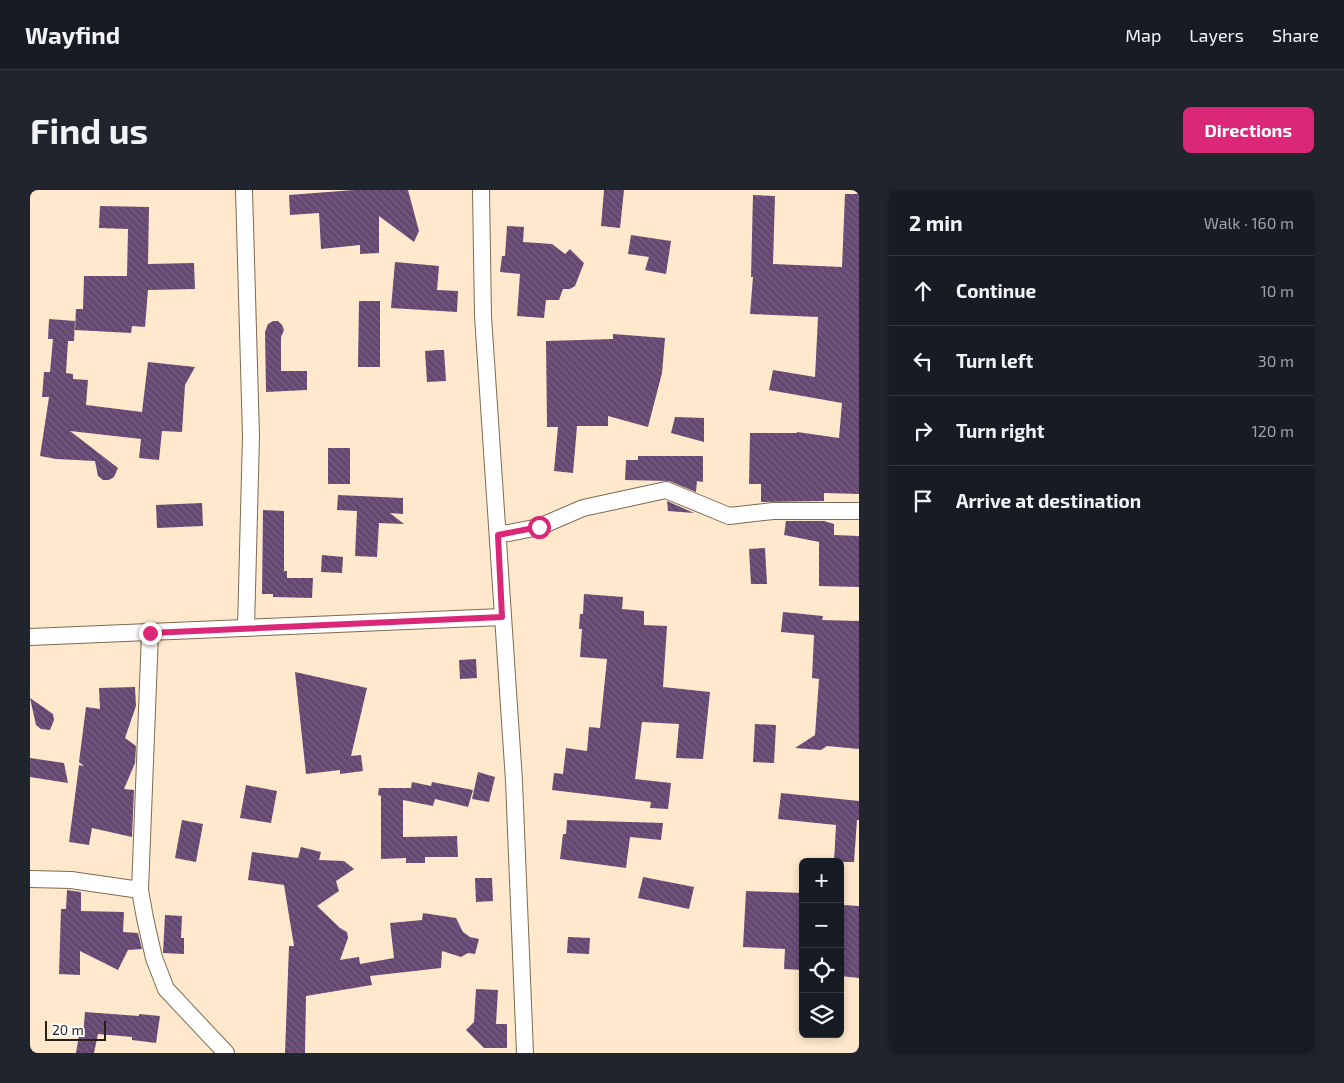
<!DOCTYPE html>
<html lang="en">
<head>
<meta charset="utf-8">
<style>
  body { margin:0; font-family:"Exo 2",sans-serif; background:#20242c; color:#f1f3f6 }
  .controls { position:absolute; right:15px; bottom:15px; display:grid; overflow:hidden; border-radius:8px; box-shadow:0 2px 8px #0003 }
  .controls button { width:45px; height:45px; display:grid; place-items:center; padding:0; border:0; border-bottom:1px solid #363941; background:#171b24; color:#f1f3f6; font:25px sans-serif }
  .scale { position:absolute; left:15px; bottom:12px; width:61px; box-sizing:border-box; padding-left:5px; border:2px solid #292117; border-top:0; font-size:14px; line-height:18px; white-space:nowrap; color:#292117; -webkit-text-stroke:4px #fff; paint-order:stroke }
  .stop { position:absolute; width:15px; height:15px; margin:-11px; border:4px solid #db2777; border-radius:50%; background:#fff }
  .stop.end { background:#db2777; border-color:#fff; box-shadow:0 1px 5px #0008 }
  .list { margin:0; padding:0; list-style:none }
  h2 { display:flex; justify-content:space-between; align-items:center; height:65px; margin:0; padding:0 20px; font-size:21px }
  h2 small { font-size:16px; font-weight:400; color:#9ea1a6 }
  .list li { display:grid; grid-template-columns:32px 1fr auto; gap:15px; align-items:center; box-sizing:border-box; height:70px; padding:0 20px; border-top:1px solid #363941 }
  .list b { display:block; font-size:19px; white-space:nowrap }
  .list em { font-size:16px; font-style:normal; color:#9ea1a6 }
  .icon { flex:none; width:28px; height:28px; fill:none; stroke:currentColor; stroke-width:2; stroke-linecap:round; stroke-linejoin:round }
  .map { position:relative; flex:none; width:829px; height:863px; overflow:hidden; border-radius:8px }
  header { display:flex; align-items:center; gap:30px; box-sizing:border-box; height:70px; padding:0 25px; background:#171b24; border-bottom:1px solid #363941 }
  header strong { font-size:24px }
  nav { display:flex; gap:28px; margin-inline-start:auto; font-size:18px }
  .intro { display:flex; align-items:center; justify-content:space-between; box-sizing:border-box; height:120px; padding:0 30px }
  h1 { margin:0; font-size:35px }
  .button { padding:12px 22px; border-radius:8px; background:#db2777; color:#fff; font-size:18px; font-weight:700 }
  main { display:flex; gap:30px; padding:0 30px }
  aside { flex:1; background:#171b24; border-radius:8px; box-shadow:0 2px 8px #0003 }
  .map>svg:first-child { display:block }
  .building { fill:url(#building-back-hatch) }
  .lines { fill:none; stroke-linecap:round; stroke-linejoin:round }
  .minor-casing { stroke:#7e6a52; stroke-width:18 }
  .minor { stroke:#fff; stroke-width:16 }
  .route { stroke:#db2777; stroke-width:6 }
</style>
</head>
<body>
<header>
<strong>Wayfind</strong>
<nav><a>Map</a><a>Layers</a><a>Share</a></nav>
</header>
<div class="intro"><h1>Find us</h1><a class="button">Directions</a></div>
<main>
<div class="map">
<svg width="829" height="863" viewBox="0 0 829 863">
  <defs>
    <pattern id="building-back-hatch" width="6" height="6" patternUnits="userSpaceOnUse" patternTransform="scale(1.25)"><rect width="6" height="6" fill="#644872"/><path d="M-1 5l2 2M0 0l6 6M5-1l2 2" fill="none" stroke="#765f80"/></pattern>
  </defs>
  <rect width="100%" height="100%" fill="#ffe8cc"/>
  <g class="building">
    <path d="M324,0h54l11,41 -5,11 -35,-26v37l-19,1v-9l-39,4 -2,-36 -29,2 -1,-20z"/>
    <path d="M574,0h20l-4,38 -19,-2z"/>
    <path d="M815,4h14v300l-35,-1v8l-63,1v-18h-12l1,-51h47v-1l42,6 3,-35 -73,-13 4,-20 42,7 3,-60 -68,-3 3,-37h-2l2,-82 22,1 -2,68 69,3z"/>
    <path d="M70,16l49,1 -1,57 46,-1 1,26 -47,1 -3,37 -13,-1 -1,7 -56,-3 1,-21h7l1,-33h43l1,-47 -29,-1z"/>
    <path d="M477,36l17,1 -1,15 29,2 13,10 5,-5 14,14 -9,23 -5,3h-7l-4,11h-13l-2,18 -27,-2 3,-42 -20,-2 2,-16h3z"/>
    <path d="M601,45l40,6 -5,33 -21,-4 4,-13 -21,-3z"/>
    <path d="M365,72l44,4 -2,24 21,1 -1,21 -66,-4z"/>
    <path d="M329,111h21v66h-22z"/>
    <path d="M19,129l26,2 -1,20h-6l-2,32 7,1v5l15,1 -2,25 56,7 6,-50 47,5 -10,18 -3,47 -20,-1 -3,29 -20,-2 2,-19 -71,-8 48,37 -4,9 -5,3h-6l-5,-4 -3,-15 -39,-2 -16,-3 9,-59h-7l2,-25h6l3,-33h-5z"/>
    <path d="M243,131h5l4,4 2,5 -3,7v34h26v19l-41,2 -1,-60 3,-8z"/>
    <path d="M583,144l52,4 -3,35 -14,54 -40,-11v10h-31l-4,47 -19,-2 4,-44h-11l-1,-86 67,-2z"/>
    <path d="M407,160h7l2,31 -19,1 -2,-31z"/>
    <path d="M645,227l29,1v24l-33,-9z"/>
    <rect x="298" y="258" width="22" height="36"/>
    <path d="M608,266h65v26l-6,-1 -1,11 -27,-11 -44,-1 1,-20h12z"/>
    <path d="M308,305l65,3v16l-13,-1 14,11 -25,-1 -2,34 -22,-1 2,-45 -20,-1z"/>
    <path d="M637,311l27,12 -26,-2z"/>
    <path d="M172,313l1,23 -46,2 -1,-23z"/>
    <path d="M233,320l21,1v60h3v7h26l-1,20 -39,-1v-3h-11z"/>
    <path d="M756,331h38l10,3v11l25,1v51l-40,-1v-44l-35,-7z"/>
    <path d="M735,358l2,36h-16l-2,-35z"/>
    <path d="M292,365l21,2 -1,16 -21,-1z"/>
    <path d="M554,404l39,3 -1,12 22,2v14l23,1 -4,61 47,5 -7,67 -27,-1 3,-34 -37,-2 -7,57 36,4 -3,26 -18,-1 1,-6 -99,-12 2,-17 9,1 3,-26 21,3 2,-24 11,1 7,-69 -27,-2 2,-28h-3l1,-15h3z"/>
    <path d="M753,422l40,4 -1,4 37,1v128l-32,-3 -6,4 -26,-2 20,-13 4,-56 -7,-1 2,-43 -33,-3z"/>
    <path d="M446,469l1,19 -17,1 -1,-19z"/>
    <path d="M265,482l72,16 -16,68 10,-1 2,16 -23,3v-4l-34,4z"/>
    <path d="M105,497l1,19 -11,32 11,8 -1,17 -11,26 10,1 -2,47 -40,-9 -3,17 -20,-3 10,-77 5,1 -5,-4 7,-55 14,2 -1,-21z"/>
    <path d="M0,508l23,16 1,6 -4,10 -9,-1 -5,-4z"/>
    <path d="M725,534l21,1 -2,38 -21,-1z"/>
    <path d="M0,568l34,5 4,20 -38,-6z"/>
    <path d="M448,582l17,5 -6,25 -17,-3z"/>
    <path d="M382,592l19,4 1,-4 41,8 -5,17 -33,-8 -2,7 -30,-6v37l54,-1 1,21h-33v6h-19v-5l-25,1v-63l-3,-1 1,-7h32z"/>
    <path d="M216,595l31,6 -6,32 -31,-5z"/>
    <path d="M751,603l78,8v19h-2l-3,42h-20l2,-37 -58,-6z"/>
    <path d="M152,630l21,4 -7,38 -21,-4z"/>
    <path d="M537,630l96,3 -2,17 -31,-3 -4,31 -66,-9 3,-25h3z"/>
    <path d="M271,657l20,5 -2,8 25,1 10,8 -18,12 3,10 -22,15 23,22 7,4 1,6 -8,22 19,-3 1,7 34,-6 -4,-35 32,-3 1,-7 33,5 7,14 7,5 9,2 -4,15 -7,-1 -7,4 -19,-6 -1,17 -71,8 2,9 -66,11 -1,57h-20l4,-107h5l-10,-61 -36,-5 4,-28 46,6z"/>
    <path d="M613,687l51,10 -5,22 -51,-11z"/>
    <path d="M445,688h17l1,23 -17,1z"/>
    <path d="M37,700l14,2v19l43,1 -1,20 15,1 4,16 -14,1 -10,20 -38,-19v24l-21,-1 2,-65h5z"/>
    <path d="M716,701l57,2v77l-19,-1 1,-20 -42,-2z"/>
    <path d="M813,715l16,1v72l-19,-2v-32z"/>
    <path d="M135,725l17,1 -1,22h3v16l-21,-1z"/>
    <path d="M538,747l22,1 -1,16 -22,-1z"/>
    <path d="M446,799l22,1 -2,34h11v24h-23l-18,-18 8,-8z"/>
    <path d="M55,822l54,4v-2l21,2 -4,27 -24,-3v-3l-34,-3 -4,19h-18l3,-18 4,1z"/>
  </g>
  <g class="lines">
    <g class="minor-casing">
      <g id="minor">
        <path d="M214,0l7,246 -5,192"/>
        <path d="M451,0l2,126 31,465 11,272"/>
        <path d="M468,345l41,-8 44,-19 83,-18 63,26 44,-5h86"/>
        <path d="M120,443l-10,257 5,28 9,40 12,31 60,64"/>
        <path d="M0,447l472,-20"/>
        <path d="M0,689l41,1 69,10"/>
      </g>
    </g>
    <use href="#minor" class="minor"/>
  </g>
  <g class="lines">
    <path class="route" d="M120,443l352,-16 -4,-82 41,-8"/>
  </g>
</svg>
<div class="controls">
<button>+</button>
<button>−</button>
<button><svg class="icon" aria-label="locate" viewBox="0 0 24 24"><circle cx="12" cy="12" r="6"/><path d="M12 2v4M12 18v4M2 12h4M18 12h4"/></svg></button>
<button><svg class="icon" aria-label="layers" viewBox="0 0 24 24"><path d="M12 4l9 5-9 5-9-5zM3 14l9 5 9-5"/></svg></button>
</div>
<div class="scale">20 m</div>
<div class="stop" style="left:509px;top:337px"></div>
<div class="stop end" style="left:120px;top:443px"></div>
</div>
<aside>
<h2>2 min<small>Walk · 160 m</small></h2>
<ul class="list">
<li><svg class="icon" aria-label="ahead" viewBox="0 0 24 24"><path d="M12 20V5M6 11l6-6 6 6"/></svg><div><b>Continue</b></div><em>10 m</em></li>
<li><svg class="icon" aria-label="left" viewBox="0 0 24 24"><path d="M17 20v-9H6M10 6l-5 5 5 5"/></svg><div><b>Turn left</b></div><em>30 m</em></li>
<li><svg class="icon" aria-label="right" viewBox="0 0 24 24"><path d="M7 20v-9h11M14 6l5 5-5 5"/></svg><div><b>Turn right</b></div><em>120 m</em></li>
<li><svg class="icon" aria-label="arrive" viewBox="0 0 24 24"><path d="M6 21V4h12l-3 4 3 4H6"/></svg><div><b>Arrive at destination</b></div></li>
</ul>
</aside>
</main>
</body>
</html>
